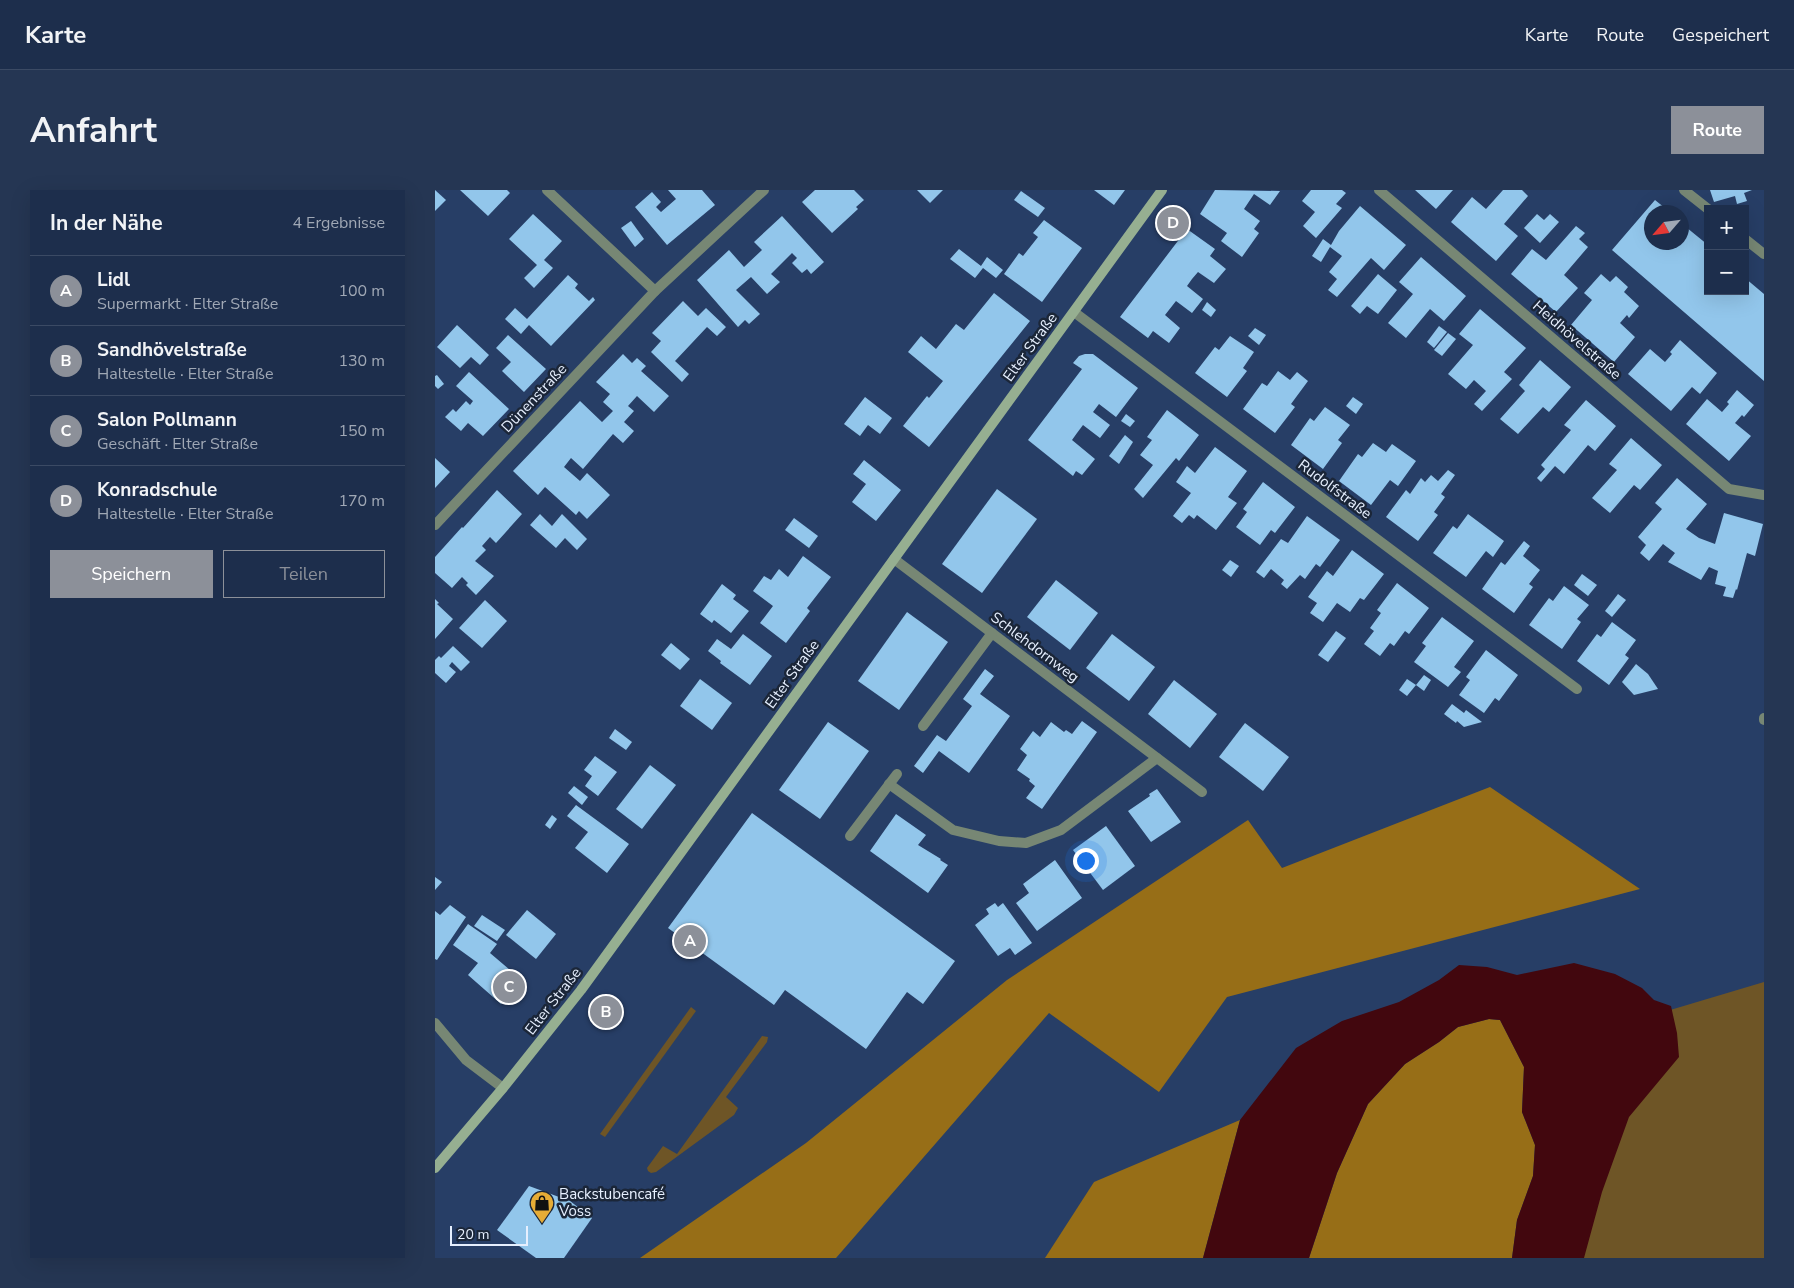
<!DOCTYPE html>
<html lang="de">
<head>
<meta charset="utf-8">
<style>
  body { margin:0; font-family:"Nunito Sans",sans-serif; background:#253653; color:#f1f3f6 }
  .controls { position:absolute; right:15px; top:15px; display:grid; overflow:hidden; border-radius:0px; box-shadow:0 5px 20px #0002 }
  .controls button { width:45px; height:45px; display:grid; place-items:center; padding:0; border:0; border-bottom:1px solid #3b4a64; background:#1d2e4c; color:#f1f3f6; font:25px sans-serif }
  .compass { position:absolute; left:1209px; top:15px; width:45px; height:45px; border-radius:50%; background:#1d2e4c; box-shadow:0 5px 20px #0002; rotate:242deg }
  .scale { position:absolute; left:15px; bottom:12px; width:78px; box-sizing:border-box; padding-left:5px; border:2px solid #e6effe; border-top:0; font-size:14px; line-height:18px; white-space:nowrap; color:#e6effe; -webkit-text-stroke:4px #1b2638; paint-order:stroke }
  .you { position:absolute; left:650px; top:670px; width:18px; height:18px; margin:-12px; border:4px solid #fff; border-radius:50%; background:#1a73e8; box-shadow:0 0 0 8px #1a73e833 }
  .badge { display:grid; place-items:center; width:32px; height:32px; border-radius:50%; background:#8c9099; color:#fff; font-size:16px; font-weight:700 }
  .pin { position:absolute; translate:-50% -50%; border:2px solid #fff; box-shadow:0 1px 5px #0006 }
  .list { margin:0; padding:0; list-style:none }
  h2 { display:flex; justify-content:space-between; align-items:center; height:65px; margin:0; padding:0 20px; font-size:21px }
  h2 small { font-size:16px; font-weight:400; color:#a0a8b5 }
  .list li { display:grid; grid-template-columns:32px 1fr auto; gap:15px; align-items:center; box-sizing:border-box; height:70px; padding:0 20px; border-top:1px solid #3b4a64 }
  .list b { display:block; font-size:19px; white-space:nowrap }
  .list p { margin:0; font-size:16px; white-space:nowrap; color:#a0a8b5 }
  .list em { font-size:16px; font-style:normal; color:#a0a8b5 }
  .actions { display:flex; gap:10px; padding:15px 20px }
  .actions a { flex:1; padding:11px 0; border:1px solid #8c9099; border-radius:0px; text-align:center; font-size:18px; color:#8c9099 }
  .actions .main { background:#8c9099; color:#fff }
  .map { position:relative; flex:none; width:1329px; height:1068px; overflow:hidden; border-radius:0px }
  header { display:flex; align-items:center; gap:30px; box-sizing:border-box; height:70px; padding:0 25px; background:#1d2e4c; border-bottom:1px solid #3b4a64 }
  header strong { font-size:24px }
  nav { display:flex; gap:28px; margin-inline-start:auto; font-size:18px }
  .intro { display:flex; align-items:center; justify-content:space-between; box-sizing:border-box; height:120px; padding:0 30px }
  h1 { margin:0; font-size:35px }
  .button { padding:12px 22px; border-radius:0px; background:#8c9099; color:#fff; font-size:18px; font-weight:700 }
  main { display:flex; gap:30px; padding:0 30px }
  aside { flex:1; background:#1d2e4c; border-radius:0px; box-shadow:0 5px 20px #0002 }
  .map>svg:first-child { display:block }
  .green { fill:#6e5526 }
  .forest { fill:#976e17 }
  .water { fill:#42070e }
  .building { fill:#92c6eb }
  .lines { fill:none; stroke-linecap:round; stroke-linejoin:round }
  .service { stroke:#778774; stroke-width:10 }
  .minor { stroke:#778774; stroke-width:10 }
  .secondary { stroke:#96af91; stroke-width:10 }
  .labels { text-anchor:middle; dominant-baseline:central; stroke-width:5; stroke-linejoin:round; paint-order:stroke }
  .street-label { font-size:15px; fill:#e6effe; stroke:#1b2638 }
  .poi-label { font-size:15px; fill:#e6effe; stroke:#1b2638; text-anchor:start }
</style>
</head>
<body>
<header>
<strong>Karte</strong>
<nav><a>Karte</a><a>Route</a><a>Gespeichert</a></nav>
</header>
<div class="intro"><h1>Anfahrt</h1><a class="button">Route</a></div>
<main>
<aside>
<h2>In der Nähe<small>4 Ergebnisse</small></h2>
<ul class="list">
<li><span class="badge">A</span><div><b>Lidl</b><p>Supermarkt · Elter Straße</p></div><em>100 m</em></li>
<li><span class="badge">B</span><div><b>Sandhövelstraße</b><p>Haltestelle · Elter Straße</p></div><em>130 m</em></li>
<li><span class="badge">C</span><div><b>Salon Pollmann</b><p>Geschäft · Elter Straße</p></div><em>150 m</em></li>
<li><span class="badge">D</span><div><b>Konradschule</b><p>Haltestelle · Elter Straße</p></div><em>170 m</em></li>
</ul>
<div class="actions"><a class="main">Speichern</a><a>Teilen</a></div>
</aside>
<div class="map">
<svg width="1329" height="1068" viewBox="0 0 1329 1068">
  <rect width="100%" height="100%" fill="#273e66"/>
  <g class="green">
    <path d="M1329,792v276h-191l47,-233z"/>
    <path d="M256,817l5,4 -91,126 -5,-3z"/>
    <path d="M327,846l6,1 -1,5 -41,55 12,11 -4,7 -78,57 -5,1 -3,-2 -1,-3 16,-22 14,8z"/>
  </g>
  <g class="forest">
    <path d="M1055,597l150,102 -413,108 -68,95 -110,-79 -213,245h-196l166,-115 201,-163 241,-160 34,48z"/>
    <path d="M1054,829l11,1 24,47 -2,45 13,33 -2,31 -16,44 -5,38h-203l28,-85 31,-69 37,-40 34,-22 19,-15z"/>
    <path d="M805,930l-37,138h-158l49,-76z"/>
  </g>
  <path class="water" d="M1139,773l41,11 27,14 12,12 17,6 6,27 2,24 -50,60 -27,75 -18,66h-72l5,-38 16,-44 2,-31 -13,-33 2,-45 -24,-47 -11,-1 -31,8 -19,15 -34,22 -37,40 -31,69 -28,85h-106l37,-138 56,-72 46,-27 57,-19 40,-22 20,-15 28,2 30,8z"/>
  <g class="building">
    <path d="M0,0l11,10 -11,11z"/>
    <path d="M25,0h47l3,3 -22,23z"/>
    <path d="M233,0h34l13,15 -48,40 -32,-38 17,-15 9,10 -5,5 5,5 15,-13z"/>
    <path d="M380,0h39l10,10 -8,7 2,2 -26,24 -30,-31z"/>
    <path d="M482,0h26l-13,13z"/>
    <path d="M659,0h31l-11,15z"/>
    <path d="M780,0l65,1 -10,14 -16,-11 -10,15 16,12 -6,8 5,4 -17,24 -21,-16 6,-8 -27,-19z"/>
    <path d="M876,0h31l4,3 -10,11 6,4 -26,30 -13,-12 12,-14 -13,-11z"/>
    <path d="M980,0h38l-17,19z"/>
    <path d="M1068,0h19l6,6 -24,28 14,12 -22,25 -45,-39 21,-25 14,12z"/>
    <path d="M1275,0h42l-8,3 3,8 -10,3 -2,-8 -21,6z"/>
    <path d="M586,1l24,17 -7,9 -24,-17z"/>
    <path d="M1220,10l15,12h-19v30h30v-19l27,22v46h37v-13l19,16v87l-152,-131z"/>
    <path d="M925,16l46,39 -22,25 -13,-12 -34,39 -9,-7 9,-11 -8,-7 13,-16 -12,-9 -9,15 -9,-6 11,-17 8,6 8,-14z"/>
    <path d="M98,24l29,27 -18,19 9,8 -19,20 -10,-10 13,-13 -28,-26z"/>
    <path d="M1102,24l7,6 6,-6 9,8 -19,21 -16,-15z"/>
    <path d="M347,26l42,46 -13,12 -4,-5 -5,4 -10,-10 5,-5 -5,-5 -21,21 9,8 -13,12 -16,-17 -15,13 24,24 -11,10 -4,-4 -7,7 -41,-47 32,-30 15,17 18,-17 -8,-8z"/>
    <path d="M609,30l38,28 -40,54 -38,-28 15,-21 4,3 15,-19 -5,-4z"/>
    <path d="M196,31l13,18 -9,8 -14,-19z"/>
    <path d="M1141,36l9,7 -6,6 9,8 -24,28 14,13 -22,24 -45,-38 21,-25 14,11z"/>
    <path d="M752,39l28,20 -5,7 16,13 -12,14 -16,-11 -6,7 -5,7 16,13 -11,14 -16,-12 -11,14 15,13 -11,15 -16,-12 -5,7 -28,-21z"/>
    <path d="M524,59l22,17 6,-9 16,13 -7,8 -13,-10 -8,10 -25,-19z"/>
    <path d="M986,67l45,39 -22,25 -14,-12 -24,29 -18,-15 25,-29 -14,-12z"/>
    <path d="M943,84l19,16 -19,24 -11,-8 -7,8 -9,-8z"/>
    <path d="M1166,84l9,8 6,-6 12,11 -4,5 15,14 -10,12 -2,-3 -7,8 15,14 -21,25 -43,-37 21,-25 -8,-7z"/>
    <path d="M133,85l10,9 -3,4 14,13 4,-4 2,3 -44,46 -22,-21 -8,9 -16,-15 10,-11 12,11z"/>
    <path d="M559,103l36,28 -101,126 -26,-21 24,-30 2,2 14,-17 -35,-29 13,-16 15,13 20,-25 8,6z"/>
    <path d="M248,111l15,15 8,-8 20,19 -9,9 -10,-9 -32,34 14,13 -7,8 -31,-30 10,-11 -9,-8z"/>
    <path d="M772,112l9,8 -5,7 -9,-7z"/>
    <path d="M1045,119l46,39 -22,24 8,7 -30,32 -8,-7 12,-13 -12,-11 -8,9 -18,-15 25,-29 -14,-11z"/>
    <path d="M22,135l32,30 -9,10 -9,-8 -11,11 -23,-21z"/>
    <path d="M1004,136l8,6 -13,16 -7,-6z"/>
    <path d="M820,138l11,7 -7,10 -11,-9z"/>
    <path d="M1013,143l8,6 -14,17 -8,-6z"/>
    <path d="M73,145l38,34 -22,23 -22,-21 9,-9 -15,-14z"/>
    <path d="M795,146l24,16 -11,16 4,3 -20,26 -32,-24 20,-26 4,3z"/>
    <path d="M1245,150l37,33 -17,21 -8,-7 -21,24 -43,-37 22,-25 15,13 7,-8 -2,-2z"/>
    <path d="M188,164l9,9 5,-5 9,8 -5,5 28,25 -15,16 -17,-16 -9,10 6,5 -10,11 10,9 -11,12 -10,-9 -30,35 -12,-11 -7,9 16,14 7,-8 23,22 -23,24 -8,-8 -3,4 -31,-28 -7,8 -25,-24 67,-70 22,21 11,-11 -10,-9 7,-8 -14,-12z"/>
    <path d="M650,164h8l45,34 -22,29 -17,-13 -6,8 17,13 -10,13 -17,-13 -6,8 -5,7 23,19 -13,16 -6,-4 -3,5 -45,-36 54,-71 -9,-6 6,-7z"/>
    <path d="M1105,170l31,27 -22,25 -6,-5 -25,27 -18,-15 25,-28 -6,-6z"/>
    <path d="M843,181l12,9 7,-8 11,9 -17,23 4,3 -20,26 -32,-24 19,-26 5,3z"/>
    <path d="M34,182l40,37 -26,27 -15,-13 -7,8 -16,-14 8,-8 3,3 10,-11 4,4 3,-4 -17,-15z"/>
    <path d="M2,185l7,9 -6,5 -3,-3v-10z"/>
    <path d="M1302,200l17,15 -10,12 -2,-2 -7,8 16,13 -22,25 -43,-37 21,-25 15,13 7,-8 -2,-2z"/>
    <path d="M430,207l27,21 -12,16 -12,-9 -8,11 -16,-12z"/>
    <path d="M918,207l10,7 -7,10 -10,-8z"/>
    <path d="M1151,210l30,26 -21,25 -7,-6 -24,29 -9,-8 -14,16 -4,-4 8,-9 -4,-4 30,-35 -7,-5z"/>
    <path d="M890,217l25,18 -12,15 4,3 -19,26 -32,-24 19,-27 4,3z"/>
    <path d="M732,220l32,25 -20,26 -3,-3 -33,40 -9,-9 19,-24 -13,-10 12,-15 -5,-3z"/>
    <path d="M691,224l9,7 -5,6 -9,-6z"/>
    <path d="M690,245l8,7 -14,22 -10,-8z"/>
    <path d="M1196,248l31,27 -22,25 -6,-5 -24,28 -18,-15 25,-28 -8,-6z"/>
    <path d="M938,253l13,9 6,-8 24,17 -18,25 -8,-6 -19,25 -32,-24 19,-27 4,3z"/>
    <path d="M780,257l32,24 -19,26 9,6 -21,27 -19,-15 -3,4 -5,-4 -7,8 -9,-7 18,-23 -15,-11 11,-16 8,7z"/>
    <path d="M0,268l15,14 -15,16z"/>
    <path d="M429,270l37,30 -25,31 -24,-19 14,-18 -13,-10z"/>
    <path d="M1013,280l7,5 -14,19 4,3 -11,15 4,3 -20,26 -32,-24 20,-27 4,4 11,-16 4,4 6,-7 7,6z"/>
    <path d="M1242,288l30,26 -21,25 13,9 16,6 9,-31 39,11 -8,32 -8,-3 -10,37 -1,-1 -3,9 -10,-2 3,-9 -11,-3 3,-13 -9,-4 -8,13 -33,-18 7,-9 -12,-9 -14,17 -9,-8 6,-8 -8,-8 24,-28 -7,-6z"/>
    <path d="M828,292l32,25 -20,26 -4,-3 -11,15 -24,-18 11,-15 -4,-3z"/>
    <path d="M562,299l40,30 -55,74 -40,-29z"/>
    <path d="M62,300l25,24 -26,29 -6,-6 -8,9 4,4 -11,11 19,15 -18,19 -10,-10 2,-2 -6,-6 -10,11 -17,-15v-16l27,-30 1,1z"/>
    <path d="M105,324l12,12 10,-12 25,25 -10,11 -12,-12 -9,10 -26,-23z"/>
    <path d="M1033,324l36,27 -11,16 -7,-6 -20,26 -33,-24 20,-27 4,3z"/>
    <path d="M872,326l33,24 -20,27 -4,-3 -11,15 -5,-4 -13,14 -6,-5 3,-4 -13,-11 -7,9 -8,-6 25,-33 7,4z"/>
    <path d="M359,328l24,18 -9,12 -24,-18z"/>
    <path d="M1089,351l6,5 -7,10 17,14 -11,14 4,3 -19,26 -32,-24 19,-27 4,3z"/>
    <path d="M917,360l32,24 -20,26 -4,-2 -10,14 -13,-9 -14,19 -13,-9 7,-10 -9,-6 19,-26 6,5z"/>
    <path d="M368,366l28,21 -24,31 3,3 -24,32 -26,-20 13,-17 -20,-15 11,-15 7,4 8,-11 9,8z"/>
    <path d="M795,370l9,6 -8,11 -9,-7z"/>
    <path d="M1147,384l15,11 -9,11 -14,-11z"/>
    <path d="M621,390l42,33 -28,37 -43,-33z"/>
    <path d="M962,393l32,25 -20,26 -4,-3 -11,15 -4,-3 -10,13 -16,-12 10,-13 -4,-3 11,-15 -4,-3z"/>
    <path d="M287,394l14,11 -3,4 16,12 -18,22 -17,-13 -2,3 -12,-9z"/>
    <path d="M1129,396l25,19 -12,14 4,3 -19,27 -33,-24 20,-27 4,3z"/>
    <path d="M1183,404l8,6 -14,17 -7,-6z"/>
    <path d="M0,409l4,4 -2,1 16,15 -18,20z"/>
    <path d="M50,410l22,21 -25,27 -23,-20z"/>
    <path d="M472,422l41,30 -49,68 -41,-29z"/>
    <path d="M1007,427l32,24 -20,26 7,5 -13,15 -34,-25 12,-16 -4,-3z"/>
    <path d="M1177,432l24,18 -11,15 4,3 -20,27 -32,-24 20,-27 4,3z"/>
    <path d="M901,441l10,7 -18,24 -10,-7z"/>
    <path d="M308,444l29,22 -22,29 -30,-22 1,-2 -13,-10 9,-12 14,10z"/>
    <path d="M677,444l43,33 -26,34 -43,-33z"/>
    <path d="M236,453l19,16 -10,11 -19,-15z"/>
    <path d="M18,456l17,16 -9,9 -9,-9 -3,4 7,6 -10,11 -11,-10v-13l4,-4 2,2z"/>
    <path d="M1051,460l32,25 -19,26 -4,-3 -11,15 -25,-18 11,-15 -4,-3z"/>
    <path d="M1201,474l12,10 10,15 -24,6 -12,-13z"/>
    <path d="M550,479l9,7 -14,18 30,22 -41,57 -30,-22 -16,22 -9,-7 23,-31 9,6 26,-35 -9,-7z"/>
    <path d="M989,485l7,5 -7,11 -8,-6z"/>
    <path d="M265,489l32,24 -20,27 -32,-24z"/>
    <path d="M972,489l9,6 -9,11 -8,-6z"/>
    <path d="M739,490l43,34 -27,34 -42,-34z"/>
    <path d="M1017,514l12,9 2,-3 16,12 -18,5 -7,-6 -1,2 -12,-9z"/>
    <path d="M647,531l15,11 -55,77 -16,-11 9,-12 -6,-5 1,-2 -13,-9 10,-15 -7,-6 13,-18 7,6 11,-15 13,10 2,-2 6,4z"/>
    <path d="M393,532l41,29 -49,68 -41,-29z"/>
    <path d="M810,533l44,34 -26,34 -44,-34z"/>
    <path d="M180,539l17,13 -6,8 -17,-12z"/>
    <path d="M160,566l22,16 -19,24 -13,-10 7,-10 -8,-6z"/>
    <path d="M215,575l26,20 -34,44 -26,-20z"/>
    <path d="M139,596l14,11 -6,8 -14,-12z"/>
    <path d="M722,599l24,33 -30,20 -23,-31 22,-15 -1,-2z"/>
    <path d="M141,615l53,39 -22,29 -32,-25 13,-16 -21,-16z"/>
    <path d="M317,623l203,148 -32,43 -16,-12 -41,57 -81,-59 -11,15 -106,-77z"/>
    <path d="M461,624l30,21 -8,10 23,14 -1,1 8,5 -20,28 -58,-42z"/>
    <path d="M117,625l5,4 -7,10 -5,-4z"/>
    <path d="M671,636l29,40 -32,24 -30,-40z"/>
    <path d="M620,670l27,38 -45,33 -21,-28 13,-10 -6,-9z"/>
    <path d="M0,687l7,5 -7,8z"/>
    <path d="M560,713l3,4 5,-4 29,40 -17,12 -5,-7 -12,8 -23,-31 14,-11 -3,-5z"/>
    <path d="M15,715l16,12 -29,43 -2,-1v-48l5,4z"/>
    <path d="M92,720l29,24 -20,25 -30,-24z"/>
    <path d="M47,725l23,15 -8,11 -23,-15z"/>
    <path d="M33,734l29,20 -7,9 32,27 -21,24 -33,-29 10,-12 -25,-18z"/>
    <path d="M94,996l41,15 22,17 -28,40h-28l-39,-28z"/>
  </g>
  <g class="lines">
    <g class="service">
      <path d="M1249,0l24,19"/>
      <path d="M1310,49l19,15"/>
      <path d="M1329,528v2"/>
    </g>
    <g class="minor">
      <path d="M112,0l108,101"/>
      <path d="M944,0l350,299 35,6"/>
      <path d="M639,122l503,377"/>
      <path d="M0,335l220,-234 109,-101"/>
      <path d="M459,369l308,233"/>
      <path d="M488,536l69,-93"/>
      <path d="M454,594l64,46 46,11 27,2 35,-13 96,-72"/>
      <path d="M415,646l47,-62"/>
      <path d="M0,833l31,37 37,28"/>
    </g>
    <path class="secondary" d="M0,978l68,-80 78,-98 581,-800"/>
  </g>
  <defs>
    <g id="shop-pin" transform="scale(1.25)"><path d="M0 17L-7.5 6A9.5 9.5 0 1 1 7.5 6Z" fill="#e6ac36" stroke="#1b2638"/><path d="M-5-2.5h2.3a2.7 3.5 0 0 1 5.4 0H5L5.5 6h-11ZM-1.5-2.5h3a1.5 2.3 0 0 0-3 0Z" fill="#111"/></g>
  </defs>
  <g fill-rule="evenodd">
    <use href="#shop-pin" x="107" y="1013"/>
  </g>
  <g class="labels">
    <g class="street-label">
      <text transform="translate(1142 150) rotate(41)">Heidhövelstraße</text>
      <text transform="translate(595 157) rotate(-54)">Elter Straße</text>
      <text transform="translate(99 208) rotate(-47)">Dünenstraße</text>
      <text transform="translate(900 299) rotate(37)">Rudolfstraße</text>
      <text transform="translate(600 457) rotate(37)">Schlehdornweg</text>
      <text transform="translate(357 484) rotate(-54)">Elter Straße</text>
      <text transform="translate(118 811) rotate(-52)">Elter Straße</text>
    </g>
    <g class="poi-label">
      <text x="124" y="1004">Backstubencafé<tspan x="124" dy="17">Voss</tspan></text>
    </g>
  </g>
</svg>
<div class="controls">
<button>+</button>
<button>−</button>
</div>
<svg class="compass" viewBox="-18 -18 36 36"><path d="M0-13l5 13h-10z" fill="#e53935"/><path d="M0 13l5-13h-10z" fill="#a0a8b5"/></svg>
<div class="scale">20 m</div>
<div class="you"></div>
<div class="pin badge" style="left:255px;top:751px">A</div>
<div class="pin badge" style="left:171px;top:822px">B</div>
<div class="pin badge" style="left:74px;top:797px">C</div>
<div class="pin badge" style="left:738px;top:33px">D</div>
</div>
</main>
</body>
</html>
